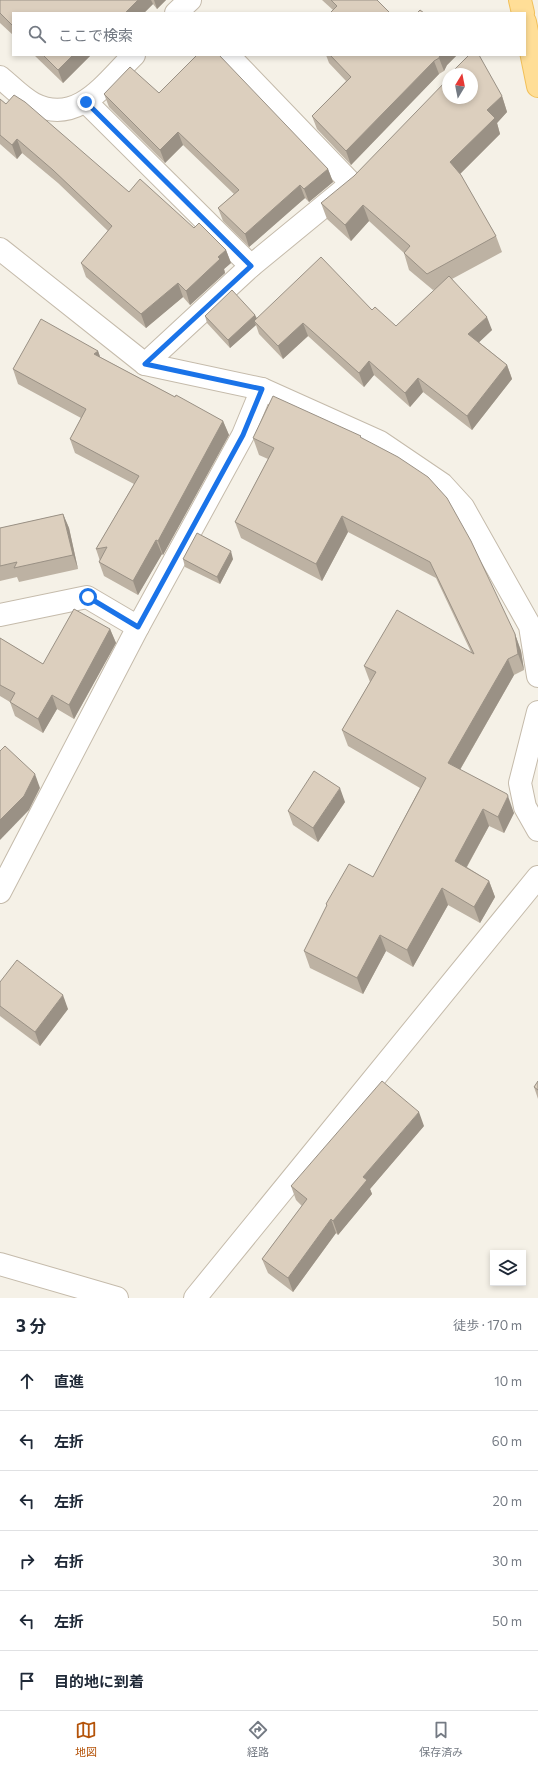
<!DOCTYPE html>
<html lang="ja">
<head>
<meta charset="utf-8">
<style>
  body { margin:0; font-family:Commissioner,"Noto Sans JP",sans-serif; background:#f6f6f7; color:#1f2937 }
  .controls { position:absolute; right:12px; bottom:12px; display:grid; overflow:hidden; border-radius:0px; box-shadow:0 2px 6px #0003 }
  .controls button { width:36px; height:36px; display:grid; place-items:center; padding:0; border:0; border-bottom:1px solid #e0e1e3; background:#fff; color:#1f2937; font:20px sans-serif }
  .compass { position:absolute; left:442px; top:68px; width:36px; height:36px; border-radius:50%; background:#fff; box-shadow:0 2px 6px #0003; rotate:10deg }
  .stop { position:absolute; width:12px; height:12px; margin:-9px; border:3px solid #1a73e8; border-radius:50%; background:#fff }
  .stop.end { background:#1a73e8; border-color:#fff; box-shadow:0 1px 4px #0008 }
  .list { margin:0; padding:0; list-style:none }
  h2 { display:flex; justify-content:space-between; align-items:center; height:52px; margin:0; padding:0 16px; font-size:17px }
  h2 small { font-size:13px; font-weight:400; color:#747a83 }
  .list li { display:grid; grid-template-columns:26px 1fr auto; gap:12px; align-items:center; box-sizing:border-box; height:60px; padding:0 16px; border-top:1px solid #e0e1e3 }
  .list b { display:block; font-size:15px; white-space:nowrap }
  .list em { font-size:13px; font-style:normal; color:#747a83 }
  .icon { flex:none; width:22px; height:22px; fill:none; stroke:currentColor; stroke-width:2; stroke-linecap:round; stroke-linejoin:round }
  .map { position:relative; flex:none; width:538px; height:1298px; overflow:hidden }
  .search { position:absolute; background:#fff; box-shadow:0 2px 6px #0003; left:12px; right:12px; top:12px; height:44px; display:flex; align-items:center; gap:10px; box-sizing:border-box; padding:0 14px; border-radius:0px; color:#747a83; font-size:15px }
  .sheet { height:412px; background:#fff }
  nav { display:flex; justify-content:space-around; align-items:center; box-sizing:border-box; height:56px; border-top:1px solid #e0e1e3; background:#fff; font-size:11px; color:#747a83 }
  nav a { display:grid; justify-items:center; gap:2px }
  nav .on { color:#b45309 }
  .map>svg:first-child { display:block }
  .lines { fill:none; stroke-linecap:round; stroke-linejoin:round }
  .minor-casing { stroke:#c5bbab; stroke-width:24 }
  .primary-casing { stroke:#f2c059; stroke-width:24 }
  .minor { stroke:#fff; stroke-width:22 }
  .primary { stroke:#ffde97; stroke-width:22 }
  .wall { fill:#bdb2a3 }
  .shaded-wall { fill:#9a9185 }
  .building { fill:#dccfbe; stroke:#9a9185 }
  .route { stroke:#1a73e8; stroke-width:5 }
</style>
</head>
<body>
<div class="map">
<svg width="538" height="1298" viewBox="0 0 538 1298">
  <rect width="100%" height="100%" fill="#f5f1e7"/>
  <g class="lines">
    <g class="minor-casing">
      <g id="minor">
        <path d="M176,13l14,-13"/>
        <path d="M228,55l123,128"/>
        <path d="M0,77c11,9 22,21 34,27 44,22 72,-22 100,-49"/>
        <path d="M86,102l165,164"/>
        <path d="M0,249l145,115 117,25 118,53 62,42 21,23 67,119 8,50"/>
        <path d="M145,364l106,-98 95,-78"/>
        <path d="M0,615l87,-18 51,30 105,-192 19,-46"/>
        <path d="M538,712l-18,71 5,24 13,23"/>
        <path d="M0,892l138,-265"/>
        <path d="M0,1264l117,34"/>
        <path d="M195,1298l343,-421"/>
      </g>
    </g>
    <g class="primary-casing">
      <g id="primary">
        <path d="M520,0l3,13"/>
        <path d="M525,22l13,64"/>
      </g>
    </g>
    <use href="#minor" class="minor"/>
    <use href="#primary" class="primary"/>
  </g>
  <g class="wall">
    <path d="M0,0h166l-9,9 -4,-5 -9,9h-131v22l-13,-12z"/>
    <path d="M322,0h55l-44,10z"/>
    <path d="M34,55h57l-28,28z"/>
    <path d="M326,55h131l-10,10 -3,6 -5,3 -88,91 -34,-36 -5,-13 34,-35 -17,-18z"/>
    <path d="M159,93l169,76 5,13 -24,20 -4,-4 -56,49 -26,-26 -5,-13 16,-14 -51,-49 -18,18 -56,-56 -5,-13z"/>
    <path d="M502,96l5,16 -10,11 3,11 -40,40 36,62 6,16 -50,27 40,51 -13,12 28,23 5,14 -40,51 -49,-38 -13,15 -36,-32 -10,12 -56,-51 -25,23 -24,-25 -3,-9 -26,23 -23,-25 -2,-7 50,-1 2,3 115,-8 24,16 41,-38 -4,2 -24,-20 -5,-17 -35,-32 -18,20 -24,-22 -6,-16z"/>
    <path d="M0,99l6,5 123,88 65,36 32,22 5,13 -7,6 1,4 -35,32 -7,-8 -37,31 -60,-51 -5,-14 27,-32 -50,-48 -36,-30 -5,6 -17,-15z"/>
    <path d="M98,351l2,6 75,40 48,24 6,14 -66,120 -1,-1 -24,41 -34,-19 -5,-14 1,-1 -4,-12 38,-65 -59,-31 -5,-14 11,-21 -63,-34 -5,-15z"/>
    <path d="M253,438h109l153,196 6,17 3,19 -10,5 -54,95 54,43 -10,20 -15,-7 -22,41 22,14 6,16 -15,26 -32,-18 -35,62 -27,-16 -23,43 -53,-26 -6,-17 23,-45 -1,-2 47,-27 47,-89 -72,-42 -6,-16 28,-48 -6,-16 107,-14 -35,-74 -88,-46 -26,49 -81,-43 -6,-16 33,-63 -9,-4z"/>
    <path d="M63,514l6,14 9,41 -59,13 -2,-5 -17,4v-53z"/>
    <path d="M183,559h50l-13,25 -35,-17z"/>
    <path d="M110,629l6,14 -42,76 -17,-10 -14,24 -28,-17 -5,-14 -10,-6v-58l43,26z"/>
    <path d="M345,802l-27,40 -25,-17 -5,-14z"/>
    <path d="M0,982l68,27 -28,37 -40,-30z"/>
    <path d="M538,1081v18l-4,-12z"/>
    <path d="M424,1126l-54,63 2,5 -34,41 -2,-2 -43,59 -25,-19 -6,-14 40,-53 -6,-6 -5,-14z"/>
  </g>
  <g class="shaded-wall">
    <path d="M138,0h13l2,4 -9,9h-19z"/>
    <path d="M154,0h12l-9,9z"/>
    <path d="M73,55h18l-28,28 -5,-13z"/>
    <path d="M440,55h17l-10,10 -3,6 -5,-13z"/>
    <path d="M434,61l5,13 -88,91 -5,-14z"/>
    <path d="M502,96l5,16 -10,11 3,11 -44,44 -6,-16 37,-52z"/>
    <path d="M178,132l5,13 -18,18 -5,-13z"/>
    <path d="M17,139l5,14 -5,6 -5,-14z"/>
    <path d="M328,169l5,13 -24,20 -5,-13z"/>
    <path d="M300,185l5,13 -56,49 -4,-13z"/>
    <path d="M363,205l6,16 -18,20 -6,-16z"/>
    <path d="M226,250l5,13 -7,6 1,4 -35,32 -4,-14 32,-34z"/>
    <path d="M178,283l5,14 -37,31 -5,-14z"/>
    <path d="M255,315l3,7 -4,-1 2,4 -26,23 -2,-8z"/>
    <path d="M487,317l5,13 -19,18 -5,-14z"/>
    <path d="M303,323l5,13 -25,23 -5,-13z"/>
    <path d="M98,351l5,14 -9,-11z"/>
    <path d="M369,361l5,14 -10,12 -5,-14z"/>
    <path d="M507,365l5,14 -40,51 -5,-14z"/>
    <path d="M418,378l5,14 -13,15 -5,-14z"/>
    <path d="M223,421l6,14 -66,120 -5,-14z"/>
    <path d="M63,514l6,14 9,41 -5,-14z"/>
    <path d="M342,516l6,16 -26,49 -6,-17z"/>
    <path d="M156,540l6,14 -24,41 -5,-14z"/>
    <path d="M231,551l2,8 -13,25 -3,-7z"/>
    <path d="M110,629l6,14 -42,76 -5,-14z"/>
    <path d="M515,634l6,17 3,19 -6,-16z"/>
    <path d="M508,659l6,16 -60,105 -6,-17z"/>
    <path d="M52,695l5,14 -14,24 -5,-14z"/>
    <path d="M35,774l5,14 -11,22 -29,30v-20z"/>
    <path d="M340,788l5,14 -27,40 -5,-14z"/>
    <path d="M508,796l6,17 -10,20 -6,-16z"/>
    <path d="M483,809l6,17 -28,51 -6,-16z"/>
    <path d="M489,881l6,16 -15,26 -6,-16z"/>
    <path d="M442,888l6,17 -35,62 -6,-17z"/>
    <path d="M380,935l6,16 -23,43 -6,-16z"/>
    <path d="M63,995l5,14 -28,37 -5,-14z"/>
    <path d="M419,1112l5,14 -54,63 2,5 -34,41 -5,-14 30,-44z"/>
    <path d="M331,1219l5,14 -43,59 -5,-14z"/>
  </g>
  <g class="building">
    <path d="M0,0h138l-13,13h-112v13l-13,-13z"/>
    <path d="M331,0h46l13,13h-60l7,-7z"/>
    <path d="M420,10l4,3h-7z"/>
    <path d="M43,55h30l-15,15z"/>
    <path d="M197,55h22l109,114 -24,20 -4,-4 -55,49 -27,-26 21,-18 -61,-58 -18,18 -56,-56 26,-27 29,26z"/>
    <path d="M330,55h110l-1,3 -5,3 -88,90 -34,-35 39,-39z"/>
    <path d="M469,55h10l23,41 -15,14 8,8 -45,44 11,13 35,61 -69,38 -23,-21 6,-7 -47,-41 -18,20 -24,-22 33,-27 94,-97v19h24v-24h-20l2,-4z"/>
    <path d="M14,95l11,7 104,90 11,-13 54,49 5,-5 27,27 -8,7 2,2 -34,32 -8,-8 -37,31 -60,-51 31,-37 -59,-56 -36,-31 -5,6 -12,-10v-36l6,5z"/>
    <path d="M321,257l51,53 3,-3 21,19 53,-50 38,41 -19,17 39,31 -40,51 -49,-38 -13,15 -36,-32 -10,12 -56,-50 -25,23 -24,-25z"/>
    <path d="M232,290l23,25 -27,25 -23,-24z"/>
    <path d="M41,319l57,32 -4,3 81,43 1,-2 47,26 -65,120 -2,-1 -23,41 -34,-19 8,-15 -11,2 43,-73 -69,-37 16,-30 -73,-40z"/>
    <path d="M273,396l88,40 -1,1 38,20 30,20 19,21 24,43 44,93 3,20 -10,5 -60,104 59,31 1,2 -10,21 -15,-8 -28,52 34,20 -15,26 -32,-19 -35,62 -27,-15 -23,43 -53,-27 23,-46 -1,-1 23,-40 24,13 53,-99 -84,-48 34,-58 -12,-6 33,-56 77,44 -44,-92 -88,-46 -26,48 -81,-42 39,-74 -21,-10z"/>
    <path d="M63,514l10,41 -59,13 3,-6 -17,4v-38z"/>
    <path d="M197,533l34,18 -14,26 -34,-18z"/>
    <path d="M74,609l36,20 -41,76 -17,-10 -14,24 -28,-17 5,-9 -15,-8v-47l43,26z"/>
    <path d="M5,746l30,28 -11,22 -24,24v-69z"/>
    <path d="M314,771l26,17 -27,40 -25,-17z"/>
    <path d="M17,960l46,35 -28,37 -35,-26v-24z"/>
    <path d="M382,1081l37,31 -56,65 4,3 -34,41 -2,-2 -43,59 -26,-19 45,-60 -16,-13z"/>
    <path d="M538,1081v9l-4,-3z"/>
  </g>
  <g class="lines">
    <path class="route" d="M86,102l165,164 -106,98 117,25 -19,46 -105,192 -50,-30"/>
  </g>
</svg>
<div class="controls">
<button><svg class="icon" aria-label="layers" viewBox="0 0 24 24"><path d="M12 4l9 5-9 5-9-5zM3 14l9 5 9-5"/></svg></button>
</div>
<svg class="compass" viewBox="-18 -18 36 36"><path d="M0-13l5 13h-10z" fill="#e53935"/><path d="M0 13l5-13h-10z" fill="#747a83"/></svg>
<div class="stop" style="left:88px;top:597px"></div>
<div class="stop end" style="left:86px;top:102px"></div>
<div class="search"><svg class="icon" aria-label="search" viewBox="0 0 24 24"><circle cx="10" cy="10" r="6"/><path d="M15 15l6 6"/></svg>ここで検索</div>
</div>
<section class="sheet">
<h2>3 分<small>徒歩 · 170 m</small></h2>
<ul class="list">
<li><svg class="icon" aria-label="ahead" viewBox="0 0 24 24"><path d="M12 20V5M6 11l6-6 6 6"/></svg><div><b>直進</b></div><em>10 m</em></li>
<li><svg class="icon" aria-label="left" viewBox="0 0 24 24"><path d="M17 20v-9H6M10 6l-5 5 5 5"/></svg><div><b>左折</b></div><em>60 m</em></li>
<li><svg class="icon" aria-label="left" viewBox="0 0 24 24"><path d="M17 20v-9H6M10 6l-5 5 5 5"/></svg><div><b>左折</b></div><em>20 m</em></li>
<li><svg class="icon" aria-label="right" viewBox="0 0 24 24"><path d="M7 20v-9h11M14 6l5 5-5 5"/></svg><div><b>右折</b></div><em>30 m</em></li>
<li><svg class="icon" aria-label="left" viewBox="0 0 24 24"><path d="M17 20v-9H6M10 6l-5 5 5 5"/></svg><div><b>左折</b></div><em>50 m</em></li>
<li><svg class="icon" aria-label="arrive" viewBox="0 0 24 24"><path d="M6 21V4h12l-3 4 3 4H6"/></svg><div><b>目的地に到着</b></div></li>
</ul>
</section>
<nav>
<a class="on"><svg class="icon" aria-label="map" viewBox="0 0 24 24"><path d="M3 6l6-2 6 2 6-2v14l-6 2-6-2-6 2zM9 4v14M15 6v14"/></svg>地図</a>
<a><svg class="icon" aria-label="directions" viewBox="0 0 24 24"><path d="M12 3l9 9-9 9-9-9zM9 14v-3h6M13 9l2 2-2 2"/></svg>経路</a>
<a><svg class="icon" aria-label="saved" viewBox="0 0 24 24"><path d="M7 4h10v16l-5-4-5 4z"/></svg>保存済み</a>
</nav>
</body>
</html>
